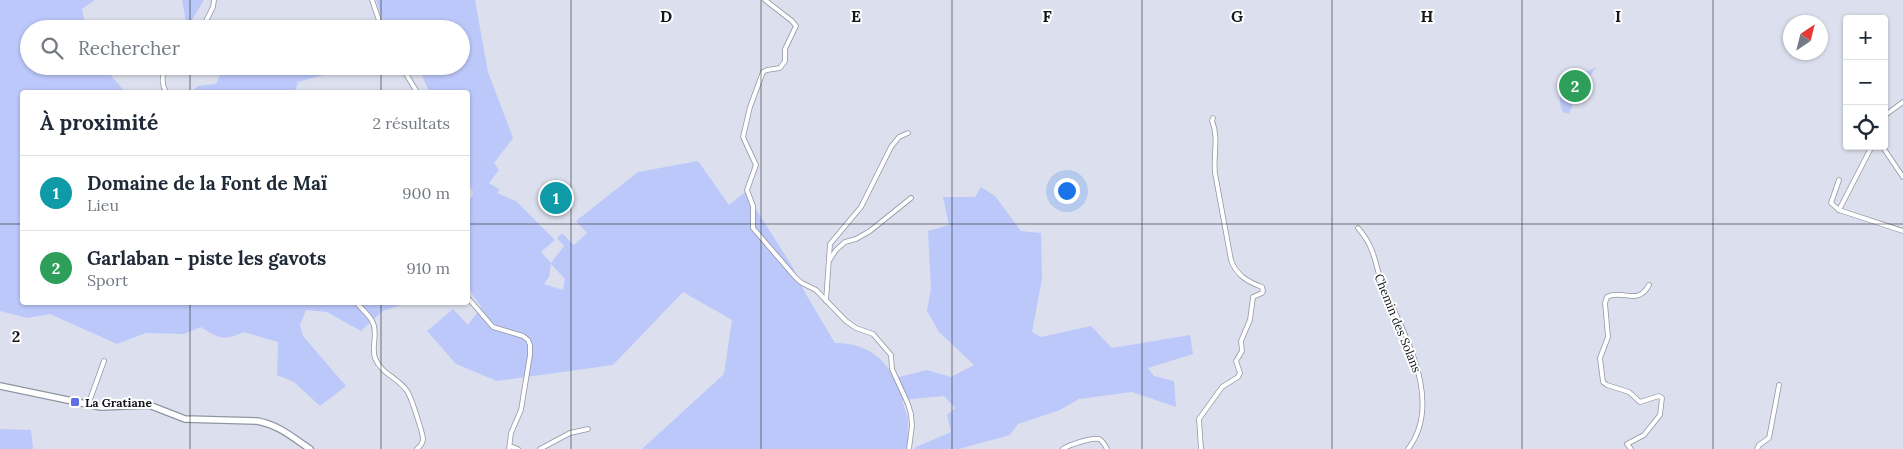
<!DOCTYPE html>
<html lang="fr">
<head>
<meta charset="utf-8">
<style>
  body { margin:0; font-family:Lora,serif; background:#f2f2f3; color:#1f2937 }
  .controls { position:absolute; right:15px; top:15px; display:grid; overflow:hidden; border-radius:5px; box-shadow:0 1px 4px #0004 }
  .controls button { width:45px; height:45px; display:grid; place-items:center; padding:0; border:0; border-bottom:1px solid #e0e1e3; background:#fff; color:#1f2937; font:25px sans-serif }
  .compass { position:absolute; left:1783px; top:15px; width:45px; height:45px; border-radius:50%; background:#fff; box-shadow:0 1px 4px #0004; rotate:35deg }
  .you { position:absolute; left:1066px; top:190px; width:18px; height:18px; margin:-12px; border:4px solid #fff; border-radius:50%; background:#1a73e8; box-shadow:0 0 0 8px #1a73e833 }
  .badge { display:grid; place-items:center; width:32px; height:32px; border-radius:50%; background:#1a73e8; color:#fff; font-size:16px; font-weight:700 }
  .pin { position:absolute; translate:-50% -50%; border:2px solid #fff; box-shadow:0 1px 5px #0006 }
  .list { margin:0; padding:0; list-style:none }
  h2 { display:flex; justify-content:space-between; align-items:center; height:65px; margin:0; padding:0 20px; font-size:21px }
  h2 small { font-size:16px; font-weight:400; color:#747a83 }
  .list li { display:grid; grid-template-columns:32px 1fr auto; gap:15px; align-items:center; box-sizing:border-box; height:75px; padding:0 20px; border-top:1px solid #e0e1e3 }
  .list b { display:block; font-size:19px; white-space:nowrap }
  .list p { margin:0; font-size:16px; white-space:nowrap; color:#747a83 }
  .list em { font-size:16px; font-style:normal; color:#747a83 }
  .icon { flex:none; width:28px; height:28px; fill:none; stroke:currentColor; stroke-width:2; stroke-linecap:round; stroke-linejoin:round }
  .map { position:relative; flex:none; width:1903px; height:449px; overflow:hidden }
  .search { position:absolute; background:#fff; box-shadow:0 1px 4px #0004; left:20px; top:20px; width:450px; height:55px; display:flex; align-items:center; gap:12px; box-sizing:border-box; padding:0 18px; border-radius:28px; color:#747a83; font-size:19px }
  .panel { position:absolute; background:#fff; box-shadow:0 1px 4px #0004; left:20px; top:90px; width:450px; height:215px; border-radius:5px }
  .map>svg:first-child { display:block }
  .green { fill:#bcc8fa; fill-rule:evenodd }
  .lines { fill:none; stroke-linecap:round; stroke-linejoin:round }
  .street-casing { stroke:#9195a2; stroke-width:5.5 }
  .secondary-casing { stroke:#9195a2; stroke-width:8 }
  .street { stroke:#fff; stroke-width:4 }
  .secondary { stroke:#fff; stroke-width:5.5 }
  .grid { fill:none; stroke:#15161b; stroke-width:1; stroke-opacity:0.55 }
  .poi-dot { fill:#616fe7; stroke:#fff; stroke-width:2 }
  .labels { text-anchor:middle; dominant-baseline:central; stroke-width:4; stroke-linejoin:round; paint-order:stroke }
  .street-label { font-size:12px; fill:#15161b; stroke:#fff }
  .poi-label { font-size:12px; font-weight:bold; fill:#15161b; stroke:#fff; text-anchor:start }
  .grid-label { font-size:16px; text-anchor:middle; font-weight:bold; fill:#15161b; stroke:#fff; stroke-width:4; stroke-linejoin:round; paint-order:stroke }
</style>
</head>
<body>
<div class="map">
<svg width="1903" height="449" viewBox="0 0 1903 449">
  <rect width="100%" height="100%" fill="#dce0ee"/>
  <g class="green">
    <path d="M0,0h95l-13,9 4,20h-57v37h74l22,26h-103v210l384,1 -23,8 -22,20 -34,-19 -21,-2 -6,15 3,11 43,50 -26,20 -26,-24 -17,-7 1,-33 -34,-10c-20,9 -25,7 -43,-5l-17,7 -38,-1 -29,11 -67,-30 -23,4 -27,-7z"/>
    <path d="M182,0h22l-17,28z"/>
    <path d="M376,0h99l13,72 25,66 -19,25 5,7 -10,13 11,7 -3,3 19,8 39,39 -14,12 10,11 13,-17 -7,-8 5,-5 12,12 13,-12 -11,-12 62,-49 60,-11 31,44 16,-13 47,74 12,25 31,52c27,0 47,11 59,35l33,-8 24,7 23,-12 -35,-33 -12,-21 4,-23 -3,-57 21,-6 -6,-28h32l6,-10 14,9 26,35 20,2 1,46 -10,53 9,5 50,-11 21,22 78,-13 3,19 -45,14 6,8 20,5 2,26 -44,-15 -53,7 -19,11 -42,14 -8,11 -51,14h-45l2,-2 35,-15 -4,-17 8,-7 -11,-12 -42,4 6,18v31h-266l82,-75 8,-54 -49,-28 -70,73 -116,16 -41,-17 -29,-33 26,-22 15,16 13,-18 -13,-19v-89l4,-2 1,-5 -5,-8v-92h-39l-8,-19 -11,-7h51v-37h-75zM551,264l14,15 -2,11 -19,-6 5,-7z"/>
    <path d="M224,66h97l6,8 -29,8 -3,10h-104l7,-6 18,-2z"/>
    <path d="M1596,67l-22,35 -5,12 -6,-2c-12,-27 13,-35 33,-45z"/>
    <path d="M0,429l31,1 2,19h-33z"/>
  </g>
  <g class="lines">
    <g class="street-casing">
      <g id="street">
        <path d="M372,0l10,29"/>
        <path d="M765,0l27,21 4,5 -11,23v12l-5,7 -13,2 -4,2 -13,35 -7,30 13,28 -9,25 6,16v22l43,50 6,5 14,7 30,31 10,7 17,6 18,21 1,14 16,35 3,10 1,12 -3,23"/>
        <path d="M202,29l11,-22 1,-7"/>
        <path d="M165,66c-3,9 -4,18 1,26"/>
        <path d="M398,66l8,8 11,18"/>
        <path d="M1884,116l19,-14"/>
        <path d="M1872,146l-33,64 64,21"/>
        <path d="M1882,146l21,31"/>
        <path d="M1839,180l-8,23 8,7"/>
        <path d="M1358,228c6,7 11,14 14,23 4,9 5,19 9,29 19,49 65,119 27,169"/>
        <path d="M829,261l7,-11 9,-8 11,-3 14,-8 41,-33"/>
        <path d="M468,298l25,29 30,9 5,4 2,5v10l-9,55 -10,23 -2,16"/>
        <path d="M826,301l4,-57 31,-37 30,-60 8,-10 9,-4"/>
        <path d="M356,302c6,8 14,13 17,21 5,11 -2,24 2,35 6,16 24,20 32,33 4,5 16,43 16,48 0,5 -3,7 -6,10"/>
        <path d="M88,405l16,-44"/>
        <path d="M510,446l8,3"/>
        <path d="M540,449l30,-16 18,-4"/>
        <path d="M1063,449c6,-4 29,-12 36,-10 4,2 6,6 8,10"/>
        <path d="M1201,449l-2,-30 23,-32 16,-10 2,-4 -4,-12 6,-10 -1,-10 9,-21 3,-23 9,-4 1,-2 -1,-4c-14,-5 -26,-12 -31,-27l-16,-87c-2,-17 4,-36 -3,-52l1,-3"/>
        <path d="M1631,449l-4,-5 17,-9 16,-20 2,-17 -3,-2 -19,6 -11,-10 -22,-7 -4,-3 -3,-24 8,-21 -3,-34 2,-6c16,-8 31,9 42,-12"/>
        <path d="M1757,449l2,-4 10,-7 10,-53"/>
      </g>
    </g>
    <g class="secondary-casing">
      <path id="secondary" d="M0,386l101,21 48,-2 36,14 72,2c22,4 35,16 53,28"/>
    </g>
    <use href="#street" class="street"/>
    <use href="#secondary" class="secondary"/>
  </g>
  <path class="grid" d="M190,0v29M381,0v29M571,0v449M761,0v449M952,0v449M1142,0v449M1332,0v449M1522,0v449M1713,0v449M190,66v26M381,66v26M0,224h22M468,224h1435M190,302v147M381,302v147"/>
  <rect class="poi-dot" x="70" y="397" width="10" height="10" rx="2.5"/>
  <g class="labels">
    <g class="street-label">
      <text transform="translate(1398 323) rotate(68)">Chemin des Solans</text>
    </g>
    <g class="poi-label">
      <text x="85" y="402">La Gratiane</text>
    </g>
  </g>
  <g class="grid-label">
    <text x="666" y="22">D</text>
    <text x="856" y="22">E</text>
    <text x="1047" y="22">F</text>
    <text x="1237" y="22">G</text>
    <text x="1427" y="22">H</text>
    <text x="1618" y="22">I</text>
    <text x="16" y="342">2</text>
  </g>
</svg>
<div class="controls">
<button>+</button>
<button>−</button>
<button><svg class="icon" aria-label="locate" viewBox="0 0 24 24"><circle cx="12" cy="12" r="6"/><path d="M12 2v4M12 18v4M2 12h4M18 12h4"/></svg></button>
</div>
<svg class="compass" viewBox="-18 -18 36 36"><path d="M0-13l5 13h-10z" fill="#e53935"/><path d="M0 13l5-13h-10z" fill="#747a83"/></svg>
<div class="you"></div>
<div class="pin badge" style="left:556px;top:198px;background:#0f9aa8">1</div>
<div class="pin badge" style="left:1575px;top:86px;background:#2e9e5b">2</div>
<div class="search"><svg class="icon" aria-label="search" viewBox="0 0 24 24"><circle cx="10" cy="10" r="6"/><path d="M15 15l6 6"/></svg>Rechercher</div>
<section class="panel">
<h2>À proximité<small>2 résultats</small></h2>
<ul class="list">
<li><span class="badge" style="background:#0f9aa8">1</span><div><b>Domaine de la Font de Maï</b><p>Lieu</p></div><em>900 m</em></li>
<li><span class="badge" style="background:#2e9e5b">2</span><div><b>Garlaban - piste les gavots</b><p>Sport</p></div><em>910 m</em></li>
</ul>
</section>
</div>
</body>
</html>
